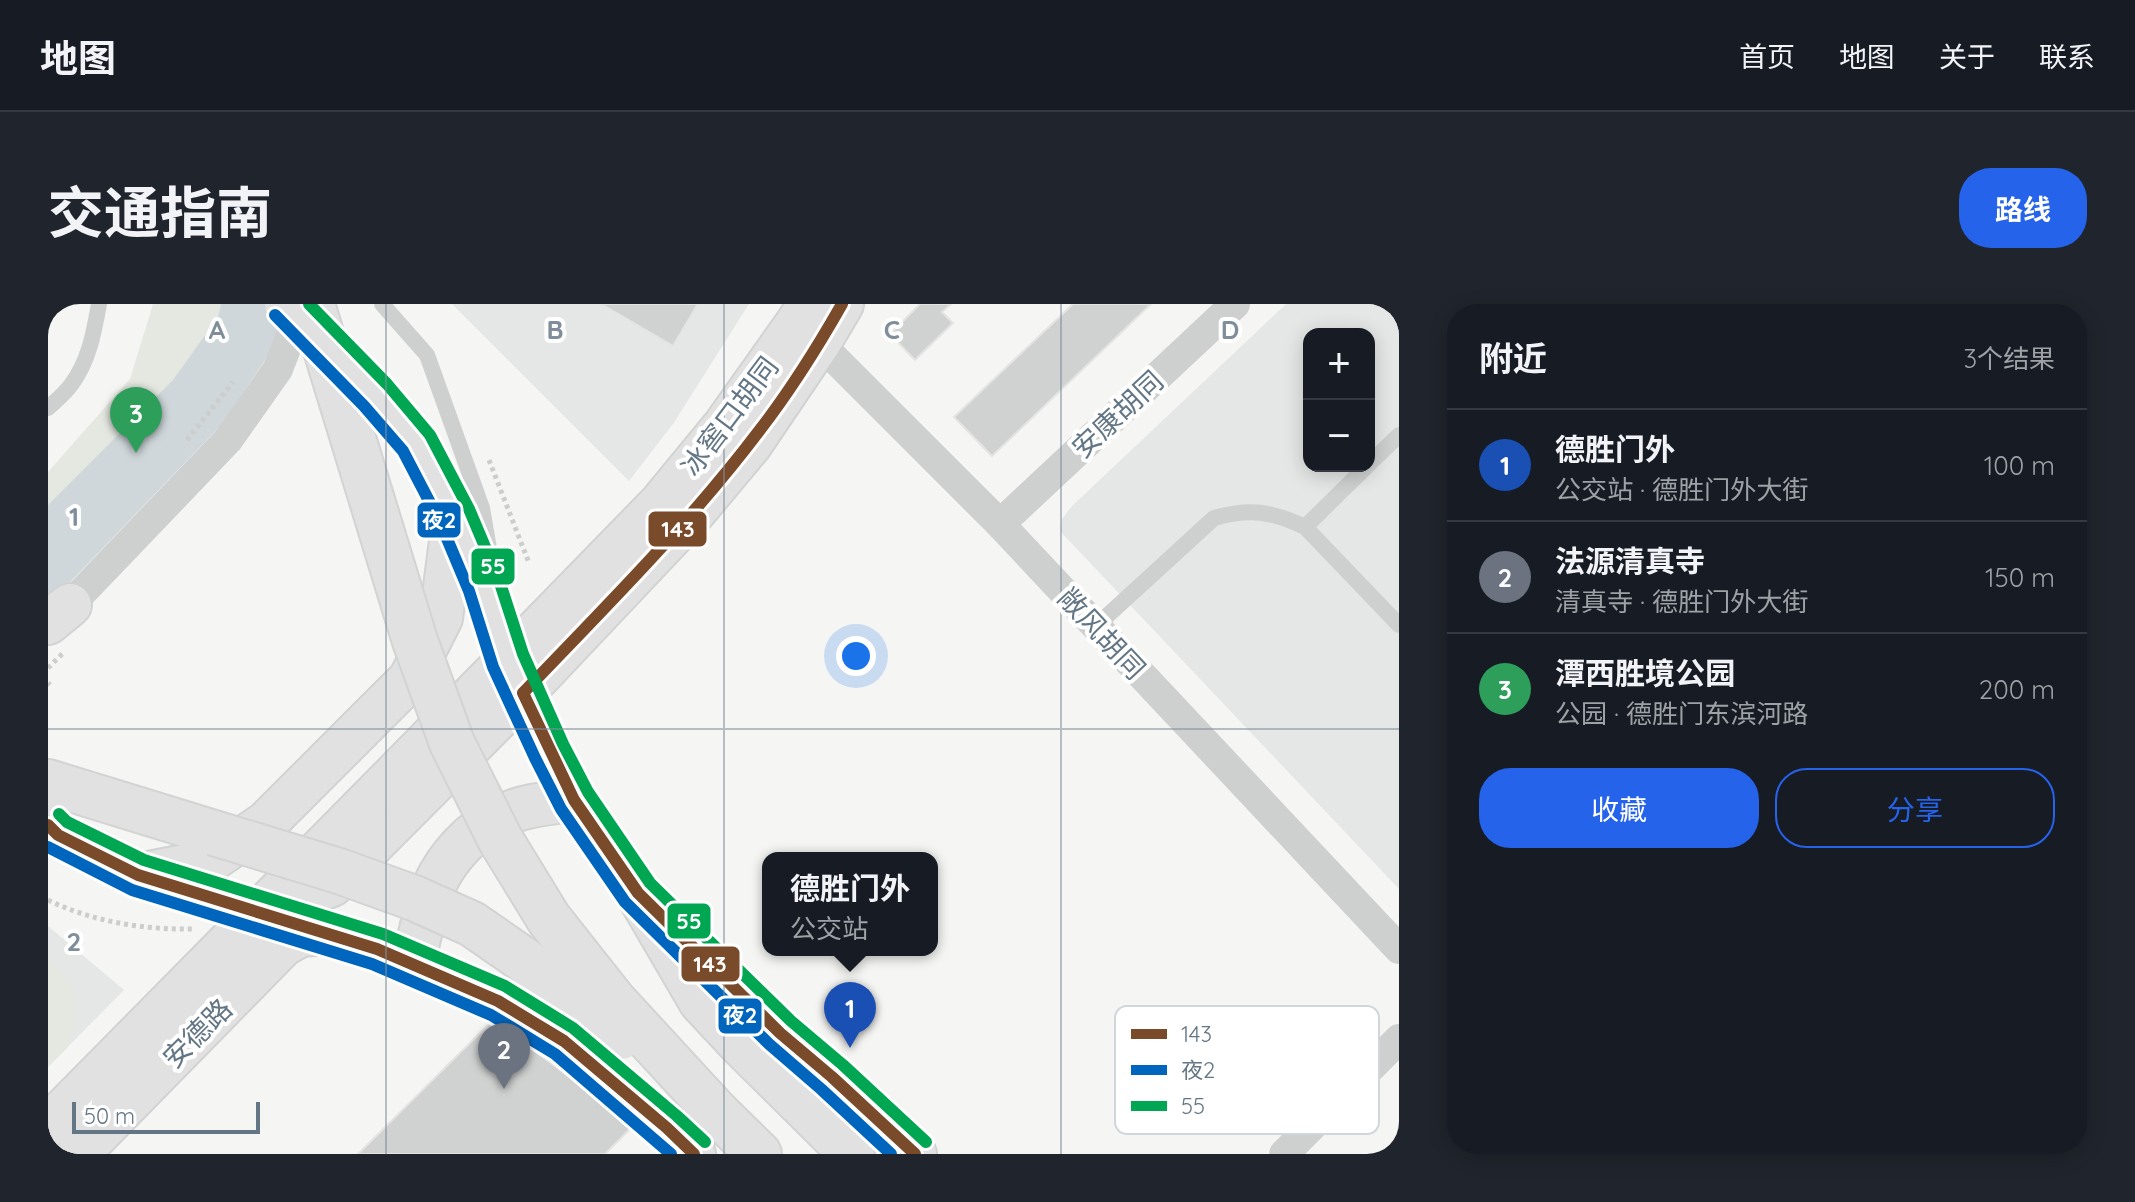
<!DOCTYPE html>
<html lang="zh">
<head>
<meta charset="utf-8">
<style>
  body { margin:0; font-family:Quicksand,"Noto Sans SC",sans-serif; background:#20242c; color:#f1f3f6 }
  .controls { position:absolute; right:24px; top:24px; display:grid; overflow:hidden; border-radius:16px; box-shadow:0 4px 20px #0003 }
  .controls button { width:72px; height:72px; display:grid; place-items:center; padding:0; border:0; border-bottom:2px solid #363941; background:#171b24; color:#f1f3f6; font:40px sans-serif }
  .scale { position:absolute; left:24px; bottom:20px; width:188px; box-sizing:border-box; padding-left:8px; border:4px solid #637685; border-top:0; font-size:22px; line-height:28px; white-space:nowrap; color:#637685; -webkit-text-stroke:6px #fff; paint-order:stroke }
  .you { position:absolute; left:808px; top:352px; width:28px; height:28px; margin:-20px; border:6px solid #fff; border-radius:50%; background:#1a73e8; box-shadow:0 0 0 12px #1a73e833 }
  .badge { display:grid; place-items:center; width:52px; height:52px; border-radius:50%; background:#2563eb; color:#fff; font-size:26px; font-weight:700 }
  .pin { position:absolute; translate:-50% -66px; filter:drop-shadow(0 2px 4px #0008) }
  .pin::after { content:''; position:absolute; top:42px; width:28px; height:24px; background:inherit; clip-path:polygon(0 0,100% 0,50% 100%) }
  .popup { position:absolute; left:714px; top:548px; width:176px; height:104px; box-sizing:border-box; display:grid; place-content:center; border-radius:16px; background:#171b24; filter:drop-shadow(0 2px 6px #0005); font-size:26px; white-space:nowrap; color:#9ea1a6 }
  .popup b { font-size:30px; color:#f1f3f6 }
  .popup::after { content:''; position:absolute; left:50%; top:100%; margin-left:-16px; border:16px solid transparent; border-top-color:#171b24 }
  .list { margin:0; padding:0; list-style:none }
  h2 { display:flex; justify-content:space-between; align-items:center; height:104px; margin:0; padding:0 32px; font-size:34px }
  h2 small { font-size:26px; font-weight:400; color:#9ea1a6 }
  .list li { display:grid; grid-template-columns:52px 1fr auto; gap:24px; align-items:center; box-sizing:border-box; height:112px; padding:0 32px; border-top:2px solid #363941 }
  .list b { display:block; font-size:30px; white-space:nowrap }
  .list p { margin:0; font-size:26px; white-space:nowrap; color:#9ea1a6 }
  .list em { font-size:26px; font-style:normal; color:#9ea1a6 }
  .actions { display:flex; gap:16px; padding:24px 32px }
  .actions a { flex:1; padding:18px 0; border:2px solid #2563eb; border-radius:32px; text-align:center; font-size:28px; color:#2563eb }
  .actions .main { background:#2563eb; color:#fff }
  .map { position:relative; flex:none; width:1351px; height:850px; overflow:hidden; border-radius:32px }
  header { display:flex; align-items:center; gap:48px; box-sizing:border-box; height:112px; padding:0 40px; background:#171b24; border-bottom:2px solid #363941 }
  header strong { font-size:38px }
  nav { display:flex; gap:44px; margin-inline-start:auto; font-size:28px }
  .intro { display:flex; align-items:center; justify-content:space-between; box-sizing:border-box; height:192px; padding:0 48px }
  h1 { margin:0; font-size:56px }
  .button { padding:20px 36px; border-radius:32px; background:#2563eb; color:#fff; font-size:28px; font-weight:700 }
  main { display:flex; gap:48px; padding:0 48px }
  aside { flex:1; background:#171b24; border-radius:32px; box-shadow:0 4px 20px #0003 }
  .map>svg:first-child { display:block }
  .built { fill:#e5e7e6; fill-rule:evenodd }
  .green { fill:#e4e8e1 }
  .water { fill:#cfd7da }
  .building { fill:#d0d1d1; stroke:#e4e4e3; stroke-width:2 }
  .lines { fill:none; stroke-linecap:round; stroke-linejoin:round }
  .secondary-casing { stroke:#d1d3d3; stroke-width:46 }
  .highway-casing { stroke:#d2d3d3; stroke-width:48 }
  .path { stroke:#cccdcd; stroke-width:5; stroke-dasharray:4 4; stroke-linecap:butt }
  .lane { stroke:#ced0d0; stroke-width:16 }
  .street { stroke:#ced0d0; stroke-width:30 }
  .secondary { stroke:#e1e1e2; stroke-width:42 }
  .highway { stroke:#e1e1e2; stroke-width:44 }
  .secondary-bridge-casing { stroke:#d1d3d3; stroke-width:46; stroke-linecap:butt }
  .highway-bridge-casing { stroke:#d2d3d3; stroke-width:48; stroke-linecap:butt }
  .secondary-bridge { stroke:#e1e1e2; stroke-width:42 }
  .highway-bridge { stroke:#e1e1e2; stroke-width:44 }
  .bus-1-casing { stroke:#fff; stroke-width:18 }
  .bus-2-casing { stroke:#fff; stroke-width:18 }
  .bus-3-casing { stroke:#fff; stroke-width:18 }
  .bus-1 { stroke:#7a4b2a; stroke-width:12 }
  .bus-2 { stroke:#0065bd; stroke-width:12 }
  .bus-3 { stroke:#00a651; stroke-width:12 }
  .grid { fill:none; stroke:#7f8e9a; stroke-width:2; stroke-opacity:0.55 }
  .labels { text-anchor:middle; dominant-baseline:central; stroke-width:8; stroke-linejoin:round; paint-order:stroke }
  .street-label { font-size:28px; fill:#637685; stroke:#fff }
  .key { fill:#fff; stroke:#d0d6da; stroke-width:2 }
  .key-label { font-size:22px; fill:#637685 }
  .grid-label { font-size:26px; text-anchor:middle; font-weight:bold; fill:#7f8e9a; stroke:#fff; stroke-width:8; stroke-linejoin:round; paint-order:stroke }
  .line-badge { stroke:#fff; stroke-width:3 }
  .badge-label { font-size:22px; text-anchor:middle; font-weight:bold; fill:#fff }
</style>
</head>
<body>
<header>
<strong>地图</strong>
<nav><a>首页</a><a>地图</a><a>关于</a><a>联系</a></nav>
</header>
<div class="intro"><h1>交通指南</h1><a class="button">路线</a></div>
<main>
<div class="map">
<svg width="1351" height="850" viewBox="0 0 1351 850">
  <rect width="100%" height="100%" fill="#f5f5f3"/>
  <g class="built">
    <path d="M404,0h297l-76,120 -44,57z"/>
    <path d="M1238,0h113v585l-339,-358 2,-12 9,-12zM1261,30h60v132h-60z"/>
    <path d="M0,622l76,64 -76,77z"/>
  </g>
  <g class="green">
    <path d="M105,0h141l-9,31 -59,98 -178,174v-135l82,-93z"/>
    <path d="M0,654l24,28 3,21 -2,20 -6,21 -19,19z"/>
  </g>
  <path class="water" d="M173,0h64l-8,38 -55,82 -156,162 -18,13v-94l125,-125 45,-63z"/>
  <g class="building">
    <path d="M553,0h97l-25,42z"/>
    <path d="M872,0h31l-9,8 11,11 -38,37 -25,-26z"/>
    <path d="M1025,0h78l-159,152 -38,-39z"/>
    <path d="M442,719l46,29 98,73 -29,29h-247z"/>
  </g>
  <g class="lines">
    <g class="secondary-casing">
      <g id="secondary">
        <path d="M328,91l40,47 38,73 30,70 24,75 41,91 25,49 64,93 142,140 52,44 83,77"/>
        <path d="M0,319l22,-18"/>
        <path d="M0,521l10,10 80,40 239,74 36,14 85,38 66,40 103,87 27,26"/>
        <path d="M95,570l67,-13 56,-38 144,-144 31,-61 13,-100"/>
        <path d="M271,586l13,-5 191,-192 171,-181 56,-67 69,-102 23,-39"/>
        <path d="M365,659c7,-25 11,-54 21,-77 13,-29 38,-56 67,-70 23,-11 49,-13 73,-16"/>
        <path d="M0,822l460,-466 152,-156 65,-79 73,-103 11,-18"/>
        <path d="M30,850l205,-209 18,-10 26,-2"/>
      </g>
    </g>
    <g class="highway-casing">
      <g id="highway">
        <path d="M0,478l166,51"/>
        <path d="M590,589l63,108 42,45 109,108"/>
        <path d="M669,809l42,41"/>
      </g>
    </g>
    <g class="path">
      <path d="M139,136l46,-58"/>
      <path d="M441,156l40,103"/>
      <path d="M0,364l15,-15"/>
      <path d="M0,379l2,2"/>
      <path d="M0,596c45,22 97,30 147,29"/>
    </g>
    <g class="lane">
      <path d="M334,0l45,51 55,153 9,52"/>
      <path d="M0,104c8,-7 17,-15 23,-23 18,-24 23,-53 28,-81"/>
      <path d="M1321,160l30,-29"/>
      <path d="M1257,223l62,-61"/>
      <path d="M1047,323l119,-109c36,-10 57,-7 91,9l94,98"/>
    </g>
    <g class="street">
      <path d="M758,26l194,194 399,425"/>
      <path d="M952,220l235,-220"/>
      <path d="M22,301l158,-165 50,-71 25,-65"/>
      <path d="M1236,850l115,-115"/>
    </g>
    <use href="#secondary" class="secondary"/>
    <use href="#highway" class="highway"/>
    <g class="secondary-bridge-casing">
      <path id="secondary-bridge" d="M238,0l90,91"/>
    </g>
    <g class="highway-bridge-casing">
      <g id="highway-bridge">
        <path d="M264,0l103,337 37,102 48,96 49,80 64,81 104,113"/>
        <path d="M166,529l125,38 75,27 58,26 52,36 97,77"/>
      </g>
    </g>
    <use href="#secondary-bridge" class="secondary-bridge"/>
    <use href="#highway-bridge" class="highway-bridge"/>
    <g class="bus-1-casing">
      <g id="bus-1">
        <path d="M794,0c-25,44 -52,87 -83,127 -71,94 -155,177 -236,262l51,107 64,93 142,140 52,44 83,77"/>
        <path d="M0,521l10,10 80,40 239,74 121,52 66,40 103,87 27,26"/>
      </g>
    </g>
    <g class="bus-2-casing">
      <g id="bus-2">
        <path d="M227,11l89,91 39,45 37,71 29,69 24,76 42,91 26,51 64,93 144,142 52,45 70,65"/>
        <path d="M0,543l84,43 240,74 119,51 64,39 116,100"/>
      </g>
    </g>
    <g class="bus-3-casing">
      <g id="bus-3">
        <path d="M261,0l78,80 43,51 39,74 30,71 24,74 40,90 25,48 62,91 141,138 52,44 83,77"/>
        <path d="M11,510l8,8 77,38 239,74 122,52 68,42 104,88 28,26"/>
      </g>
    </g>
    <use href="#bus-1" class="bus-1"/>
    <use href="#bus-2" class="bus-2"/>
    <use href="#bus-3" class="bus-3"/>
  </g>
  <path class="grid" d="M338,0v850M676,0v850M1013,0v850M0,425h1351"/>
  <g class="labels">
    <g class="street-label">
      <text transform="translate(1069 110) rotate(-43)">安康胡同</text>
      <text transform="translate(681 112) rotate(-53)">冰窖口胡同</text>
      <text transform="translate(1054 329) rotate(47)">敞风胡同</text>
      <text transform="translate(149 729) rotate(-45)">安德路</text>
    </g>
  </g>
  <rect x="1067" y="702" width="264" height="128" rx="12" class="key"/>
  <rect x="1083" y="725" width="36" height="10" fill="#7a4b2a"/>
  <rect x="1083" y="761" width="36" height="10" fill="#0065bd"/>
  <rect x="1083" y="797" width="36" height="10" fill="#00a651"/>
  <g class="key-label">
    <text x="1133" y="738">143</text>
    <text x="1133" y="774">夜2</text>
    <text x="1133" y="810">55</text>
  </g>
  <g class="grid-label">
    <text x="169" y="35">A</text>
    <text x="507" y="35">B</text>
    <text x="844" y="35">C</text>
    <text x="1182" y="35">D</text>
    <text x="26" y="222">1</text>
    <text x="26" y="647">2</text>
  </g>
  <g class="line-badge">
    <rect x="368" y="197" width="46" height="38" rx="8" fill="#0065bd"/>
    <rect x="599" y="206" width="61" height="38" rx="8" fill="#7a4b2a"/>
    <rect x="422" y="243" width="46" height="39" rx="8" fill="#00a651"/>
    <rect x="618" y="598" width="46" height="38" rx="8" fill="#00a651"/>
    <rect x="632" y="641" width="61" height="38" rx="8" fill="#7a4b2a"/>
    <rect x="669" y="693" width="46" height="38" rx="8" fill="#0065bd"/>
  </g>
  <g class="badge-label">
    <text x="391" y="224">夜2</text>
    <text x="630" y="233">143</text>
    <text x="445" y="270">55</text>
    <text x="641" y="625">55</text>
    <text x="662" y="668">143</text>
    <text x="692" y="719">夜2</text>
  </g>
</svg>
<div class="controls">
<button>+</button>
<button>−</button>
</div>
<div class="scale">50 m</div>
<div class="you"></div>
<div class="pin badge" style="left:802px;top:744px;background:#1a4fb4">1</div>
<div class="popup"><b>德胜门外</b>公交站</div>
<div class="pin badge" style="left:456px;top:785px;background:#6b7280">2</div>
<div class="pin badge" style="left:88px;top:149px;background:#2e9e5b">3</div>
</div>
<aside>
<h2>附近<small>3个结果</small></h2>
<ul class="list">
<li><span class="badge" style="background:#1a4fb4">1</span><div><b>德胜门外</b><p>公交站 · 德胜门外大街</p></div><em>100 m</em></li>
<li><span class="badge" style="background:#6b7280">2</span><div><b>法源清真寺</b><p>清真寺 · 德胜门外大街</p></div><em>150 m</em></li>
<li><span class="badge" style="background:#2e9e5b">3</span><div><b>潭西胜境公园</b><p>公园 · 德胜门东滨河路</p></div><em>200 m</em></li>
</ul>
<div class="actions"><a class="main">收藏</a><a>分享</a></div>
</aside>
</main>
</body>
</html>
